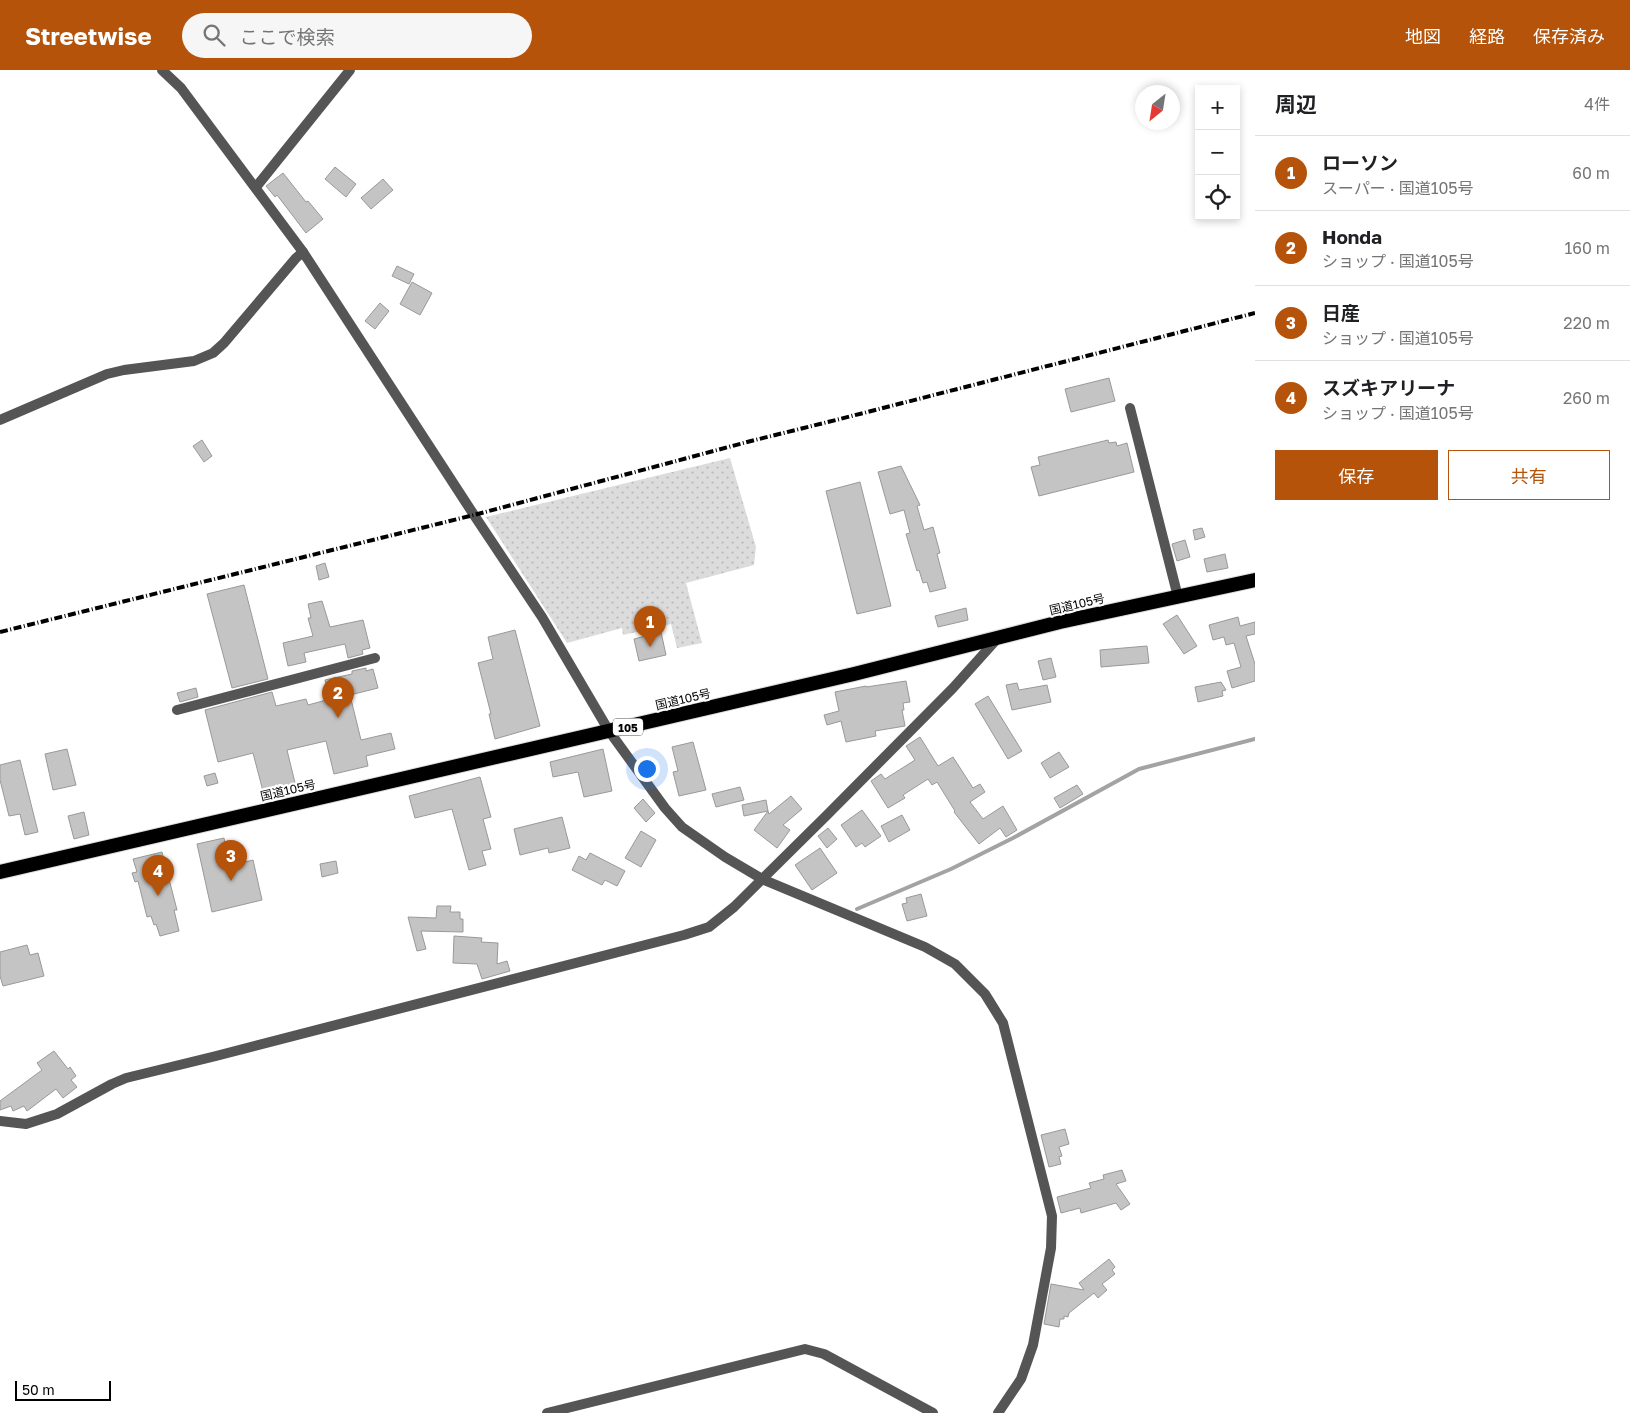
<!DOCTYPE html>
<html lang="ja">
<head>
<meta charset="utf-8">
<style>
  body { margin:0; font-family:"Golos Text","Noto Sans JP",sans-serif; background:#f6f6f6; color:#202124 }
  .controls { position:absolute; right:15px; top:15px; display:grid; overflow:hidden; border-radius:0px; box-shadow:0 2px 8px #0003 }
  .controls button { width:45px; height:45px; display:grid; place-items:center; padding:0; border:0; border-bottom:1px solid #e0e0e0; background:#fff; color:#202124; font:25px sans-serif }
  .compass { position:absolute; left:1135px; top:15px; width:45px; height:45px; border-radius:50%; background:#fff; box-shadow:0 2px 8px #0003; rotate:210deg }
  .scale { position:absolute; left:15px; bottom:12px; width:96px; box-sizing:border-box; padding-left:5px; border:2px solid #000; border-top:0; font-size:14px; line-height:18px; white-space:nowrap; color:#000; -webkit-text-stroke:4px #fff; paint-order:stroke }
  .you { position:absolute; left:646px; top:698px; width:18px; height:18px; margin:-12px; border:4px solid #fff; border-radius:50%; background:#1a73e8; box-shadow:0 0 0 8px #1a73e833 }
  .badge { display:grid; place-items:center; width:32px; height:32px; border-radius:50%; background:#b45309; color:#fff; font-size:16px; font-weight:700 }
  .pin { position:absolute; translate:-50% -41px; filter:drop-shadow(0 1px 2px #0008) }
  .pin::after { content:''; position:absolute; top:26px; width:18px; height:15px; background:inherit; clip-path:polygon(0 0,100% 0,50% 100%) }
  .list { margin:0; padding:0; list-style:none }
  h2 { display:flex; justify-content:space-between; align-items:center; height:65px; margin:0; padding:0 20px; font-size:21px }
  h2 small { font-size:16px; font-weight:400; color:#757577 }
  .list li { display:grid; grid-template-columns:32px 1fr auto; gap:15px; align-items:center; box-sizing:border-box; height:75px; padding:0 20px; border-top:1px solid #e0e0e0 }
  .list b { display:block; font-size:19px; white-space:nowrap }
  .list p { margin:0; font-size:16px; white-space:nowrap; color:#757577 }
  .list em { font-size:16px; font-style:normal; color:#757577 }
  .actions { display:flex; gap:10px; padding:15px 20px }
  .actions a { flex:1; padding:11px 0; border:1px solid #b45309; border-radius:0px; text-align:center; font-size:18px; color:#b45309 }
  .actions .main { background:#b45309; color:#fff }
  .icon { flex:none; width:28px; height:28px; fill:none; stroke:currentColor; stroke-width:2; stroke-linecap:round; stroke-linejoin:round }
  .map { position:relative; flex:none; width:1255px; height:1343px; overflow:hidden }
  header { display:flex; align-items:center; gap:30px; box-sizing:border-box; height:70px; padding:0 25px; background:#b45309; color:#fff }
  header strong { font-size:24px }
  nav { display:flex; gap:28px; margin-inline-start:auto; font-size:18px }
  .search { width:350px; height:45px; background:#f6f6f6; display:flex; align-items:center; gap:12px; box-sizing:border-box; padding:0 18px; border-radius:28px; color:#757577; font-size:19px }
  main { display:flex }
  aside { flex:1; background:#fff }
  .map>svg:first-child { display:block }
  .grass { fill:url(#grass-dots) }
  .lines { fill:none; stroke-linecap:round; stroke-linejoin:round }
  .stream { stroke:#a3a3a3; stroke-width:4 }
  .building { fill:#c4c4c4; stroke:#999 }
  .trunk-casing { stroke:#dbdbdb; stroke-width:16 }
  .minor { stroke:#555; stroke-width:10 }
  .trunk { stroke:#000; stroke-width:14 }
  .rail { stroke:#000; stroke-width:4; stroke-dasharray:8 2.5 1 2.5; stroke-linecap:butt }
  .labels { text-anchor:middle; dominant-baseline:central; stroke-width:4.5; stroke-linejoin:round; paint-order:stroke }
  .shield { fill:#fff; stroke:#4c4c4c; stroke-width:1 }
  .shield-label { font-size:11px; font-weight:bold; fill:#000 }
  .street-label { font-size:12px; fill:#000; stroke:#fff }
</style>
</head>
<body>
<header>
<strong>Streetwise</strong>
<div class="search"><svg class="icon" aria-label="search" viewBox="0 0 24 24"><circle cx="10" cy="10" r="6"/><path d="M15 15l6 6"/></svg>ここで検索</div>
<nav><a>地図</a><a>経路</a><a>保存済み</a></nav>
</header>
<main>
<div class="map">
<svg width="1255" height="1343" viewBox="0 0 1255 1343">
  <defs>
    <pattern id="grass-dots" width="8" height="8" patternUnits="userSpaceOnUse" patternTransform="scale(1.25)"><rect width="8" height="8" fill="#dcdcdc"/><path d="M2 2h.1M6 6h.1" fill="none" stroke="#bbb" stroke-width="1.8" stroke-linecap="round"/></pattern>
  </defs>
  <rect width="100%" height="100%" fill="#fff"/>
  <path class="grass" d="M730,388l26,89 -2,18 -68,18 16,60 -25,5 -6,-24 -48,11 -1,-7 -55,15 -81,-126z"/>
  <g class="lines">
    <path class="stream" d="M857,839l94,-40 62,-31 126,-69 116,-30"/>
  </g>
  <g class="building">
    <path d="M335,97l21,17 -10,13 -21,-18z"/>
    <path d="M283,103l23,29 2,-1 15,18 -17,14 -29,-38 -2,2 -9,-11z"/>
    <path d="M383,109l10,11 -22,19 -10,-11z"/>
    <path d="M397,196l17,8 -5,10 -17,-8z"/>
    <path d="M412,212l20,11 -12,22 -20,-11z"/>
    <path d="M380,233l9,8 -14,18 -10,-8z"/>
    <path d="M1109,308l6,23 -44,11 -6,-23z"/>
    <path d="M202,370l10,16 -8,6 -11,-16z"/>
    <path d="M1108,370l1,3 7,-1 1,4 10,-3 7,29 -95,24 -8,-29 9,-2 -2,-8z"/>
    <path d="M901,396l19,39 -3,1 7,24 9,-3 7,26 -3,1 9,34 -16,4 -3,-10 -4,1 -4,-13 -2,1 -11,-37 4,-1 -6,-23 -14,4 -12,-42z"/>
    <path d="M860,412l31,124 -34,8 -31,-123z"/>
    <path d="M1202,458l3,9 -10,3 -2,-10z"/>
    <path d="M1185,470l5,17 -13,4 -5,-17z"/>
    <path d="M1225,484l3,14 -21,4 -3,-13z"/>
    <path d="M325,493l4,14 -10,3 -3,-14z"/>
    <path d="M244,515l24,94 -36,9 -25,-94z"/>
    <path d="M322,531l8,26 33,-7 7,28 -8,2 1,4 -15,4 -3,-14 -41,9 2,9 -18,4 -5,-23 30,-7 -5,-18h3l-3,-14z"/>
    <path d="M966,538l2,12 -30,7 -3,-11z"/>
    <path d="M1177,545l20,31 -13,8 -21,-30z"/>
    <path d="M1238,547l2,9 15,-4v12l-9,2 9,28v17l-23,7 -5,-17 14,-4 -7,-24 -8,2 -2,-8 -11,3 -4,-15z"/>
    <path d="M515,560l25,96 -45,13 -6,-25h2l-13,-51 15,-4 -5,-22z"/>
    <path d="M661,562l5,23 -27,6 -5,-22z"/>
    <path d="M1147,576l2,17 -48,4 -1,-17z"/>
    <path d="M1051,588l5,19 -13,3 -5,-19z"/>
    <path d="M366,598v3l7,-2 5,19 -28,7 11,45 30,-7 4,16 -29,7 2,10 -34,8 -8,-33 -39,9 9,37 -32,8 -11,-42 -35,9 -13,-52 67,-18 4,14 30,-7 2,6 22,-6 -5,-19 27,-6v-3z"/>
    <path d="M906,611l4,21 -7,1 1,7h-2l3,16 -30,5 1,5 -30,6 -5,-21 -14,4 -3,-10 15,-4 -4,-19 31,-6v1z"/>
    <path d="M1221,612l5,8 -4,1 1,5 -25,6 -3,-15z"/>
    <path d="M1017,613l2,7 28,-5 4,17 -39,8 -6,-25z"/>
    <path d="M196,618l2,9 -18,5 -3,-9z"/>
    <path d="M988,626l34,55 -14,8 -33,-55z"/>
    <path d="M920,667l18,29 15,-9 20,31 7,-4 5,8 -15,10 13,17 20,-13 14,24 -11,7 -6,-9 -21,16 -25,-32 1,-1 -18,-29 -5,3 -4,-6 -25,16 2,3 -17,10 -17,-27 10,-7 4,5 30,-19 -9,-14z"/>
    <path d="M693,672l13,48 -27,6 -6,-24 5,-1 -6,-24z"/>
    <path d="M67,679l9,36 -23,5 -8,-36z"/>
    <path d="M603,679l9,42 -28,6 -6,-25 -25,5 -3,-15z"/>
    <path d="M1059,682l10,15 -19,11 -9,-15z"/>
    <path d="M20,690l18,72 -13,3 -5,-21 -11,2 -9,-36v-15z"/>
    <path d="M215,703l3,10 -11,3 -3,-10z"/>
    <path d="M480,707l11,40 -8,2 8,30 -9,2 4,14 -17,5 -17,-61 -37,9 -6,-22z"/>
    <path d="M1077,715l6,9 -23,14 -6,-10z"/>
    <path d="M740,717l4,13 -28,7 -4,-13z"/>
    <path d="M791,726l11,13 -19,16 7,5 -13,18 -23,-18 14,-19 1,3z"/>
    <path d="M643,729l12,14 -9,9 -12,-14z"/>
    <path d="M766,730l2,11 -24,5 -2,-11z"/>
    <path d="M862,740l19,26 -16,11 -3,-4 -6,4 -15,-22z"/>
    <path d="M84,742l5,23 -15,4 -6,-23z"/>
    <path d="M902,745l8,15 -21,12 -8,-16z"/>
    <path d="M562,747l8,31 -21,5 -1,-5 -28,7 -6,-26z"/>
    <path d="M828,758l9,11 -10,9 -9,-12z"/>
    <path d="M641,761l15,9 -15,27 -16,-9z"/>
    <path d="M224,768l4,20 11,-3 2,8 12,-3 9,40 -50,12 -15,-68z"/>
    <path d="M820,778l17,25 -25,17 -17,-25z"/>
    <path d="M162,782l15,58h-3l5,21 -19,5 -4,-12 -2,1 -3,-9 -4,1 -9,-36 -3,1 -3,-9 5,-1 -4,-13z"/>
    <path d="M590,783l35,18 -8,15 -12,-6 -3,5 -30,-15 7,-14 7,4z"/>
    <path d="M336,791l2,12 -16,4 -2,-13z"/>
    <path d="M921,824l6,22 -20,5 -5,-17 5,-1 -1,-5z"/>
    <path d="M437,836h14l-1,6h10v7h3v13l-42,-1 5,18 -9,2 -9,-34 28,1z"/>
    <path d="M454,866l28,2 -1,4 17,1 -1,21 10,-3 3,10 -28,8 -5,-15 -24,-1z"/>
    <path d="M27,875l3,10 8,-2 6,23 -41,10 -3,-10v-24z"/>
    <path d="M54,981l14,18 2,-2 6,9 -5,4 6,7 -14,11 -7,-9 -29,22 -3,-5 -11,5 -2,-5 -11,4v-9l42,-31 -5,-7z"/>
    <path d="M1065,1059l4,15 -10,3 3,9 -3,1 2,7 -12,3 -8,-32z"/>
    <path d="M1122,1100l4,11 -10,3 14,20 -9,6 -5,-7 -35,10 -1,-5 -19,5 -4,-16 34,-9 -2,-5 15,-4 -1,-4z"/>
    <path d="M1109,1189l6,8 -3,3 3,4 -13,10 5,6 -9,8 -4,-5 -25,20 -1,4 -4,-1v3h-4l-1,8 -15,-3 7,-40 33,6 -5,-7z"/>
  </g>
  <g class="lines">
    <g class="trunk-casing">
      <path id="trunk" d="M0,802l854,-198 206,-52 195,-42"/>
    </g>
    <g class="minor">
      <path d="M162,0l19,18 122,164 171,263 68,102 67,114 56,77 17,19 43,30 37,22 163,68 30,17 30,30 18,29 49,193 -1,32 -18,97 -12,34 -23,34"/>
      <path d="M256,117l94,-117"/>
      <path d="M1130,338l48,189"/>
      <path d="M0,350l107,-46 17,-4 70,-9 19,-8 11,-10 72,-85 7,-6"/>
      <path d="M177,640l198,-52"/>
      <path d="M0,1051l26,3 31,-10 55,-30 14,-6 90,-22 468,-121 25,-8 25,-20 92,-91 127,-128 44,-49"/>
      <path d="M547,1343l258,-64 19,5 109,59"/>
    </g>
    <use href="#trunk" class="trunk"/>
    <path class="rail" d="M0,562l474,-117 277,-74 85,-21 419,-107"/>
  </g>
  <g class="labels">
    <rect class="shield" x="613" y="648.5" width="30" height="17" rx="4"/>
    <g class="shield-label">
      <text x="628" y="657">105</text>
    </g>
    <g class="street-label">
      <text transform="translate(1077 534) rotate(-13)">国道105号</text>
      <text transform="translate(683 629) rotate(-13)">国道105号</text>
      <text transform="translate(288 720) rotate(-13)">国道105号</text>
    </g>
  </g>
</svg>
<div class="controls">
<button>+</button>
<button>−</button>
<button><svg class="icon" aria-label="locate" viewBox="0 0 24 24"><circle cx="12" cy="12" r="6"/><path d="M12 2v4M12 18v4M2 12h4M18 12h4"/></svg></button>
</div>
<svg class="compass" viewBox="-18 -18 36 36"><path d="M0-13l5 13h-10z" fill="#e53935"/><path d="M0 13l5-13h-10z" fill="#757577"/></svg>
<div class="scale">50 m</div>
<div class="you"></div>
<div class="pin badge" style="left:650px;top:577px">1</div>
<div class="pin badge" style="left:338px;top:648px">2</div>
<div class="pin badge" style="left:231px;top:811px">3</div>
<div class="pin badge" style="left:158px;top:826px">4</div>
</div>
<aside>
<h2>周辺<small>4件</small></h2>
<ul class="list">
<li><span class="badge">1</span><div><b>ローソン</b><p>スーパー · 国道105号</p></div><em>60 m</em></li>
<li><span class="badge">2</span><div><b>Honda</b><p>ショップ · 国道105号</p></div><em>160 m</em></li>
<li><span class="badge">3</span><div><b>日産</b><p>ショップ · 国道105号</p></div><em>220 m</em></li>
<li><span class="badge">4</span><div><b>スズキアリーナ</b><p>ショップ · 国道105号</p></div><em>260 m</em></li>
</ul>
<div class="actions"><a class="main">保存</a><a>共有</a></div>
</aside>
</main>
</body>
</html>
